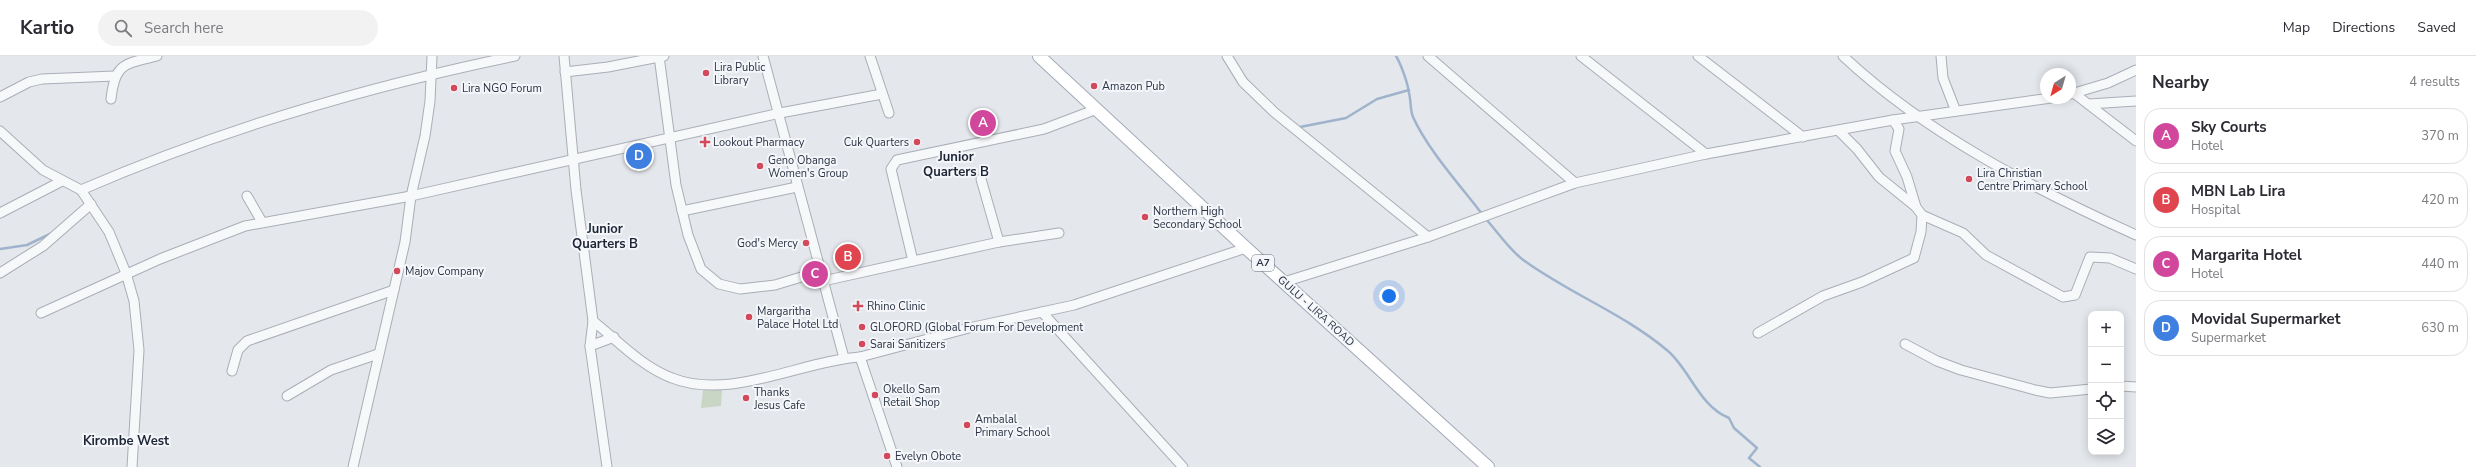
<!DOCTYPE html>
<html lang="en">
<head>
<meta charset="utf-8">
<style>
  body { margin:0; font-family:"Nunito Sans",sans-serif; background:#f2f2f3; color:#2b2b33 }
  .controls { position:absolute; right:12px; bottom:12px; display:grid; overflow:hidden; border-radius:8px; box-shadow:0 2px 10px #0003 }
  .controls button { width:36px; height:36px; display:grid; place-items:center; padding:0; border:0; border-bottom:1px solid #e1e1e2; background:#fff; color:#2b2b33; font:20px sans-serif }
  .compass { position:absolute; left:2040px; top:12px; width:36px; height:36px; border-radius:50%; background:#fff; box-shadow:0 2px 10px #0003; rotate:217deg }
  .you { position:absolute; left:1389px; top:240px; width:14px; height:14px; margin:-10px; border:3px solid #fff; border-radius:50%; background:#1a73e8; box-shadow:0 0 0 6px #1a73e833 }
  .badge { display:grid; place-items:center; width:26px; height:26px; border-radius:50%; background:#d1495b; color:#fff; font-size:13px; font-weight:700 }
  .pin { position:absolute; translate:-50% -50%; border:2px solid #fff; box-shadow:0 1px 4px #0006 }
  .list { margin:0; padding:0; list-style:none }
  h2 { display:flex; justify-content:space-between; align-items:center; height:52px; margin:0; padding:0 16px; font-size:17px }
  h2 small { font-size:13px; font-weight:400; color:#7c7c81 }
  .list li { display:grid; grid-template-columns:26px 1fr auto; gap:12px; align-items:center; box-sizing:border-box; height:56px; margin:0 8px 8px; padding:0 8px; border:1px solid #e1e1e2; border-radius:16px }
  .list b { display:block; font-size:15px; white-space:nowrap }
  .list p { margin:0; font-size:13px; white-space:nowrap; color:#7c7c81 }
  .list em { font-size:13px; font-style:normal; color:#7c7c81 }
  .icon { flex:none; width:22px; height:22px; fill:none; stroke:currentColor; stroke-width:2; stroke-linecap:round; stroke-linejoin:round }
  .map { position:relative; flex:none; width:2136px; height:411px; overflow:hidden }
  header { display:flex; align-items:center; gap:24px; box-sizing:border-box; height:56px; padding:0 20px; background:#fff; border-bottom:1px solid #e1e1e2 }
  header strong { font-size:19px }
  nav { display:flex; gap:22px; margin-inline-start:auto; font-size:14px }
  .search { width:280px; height:36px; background:#f2f2f3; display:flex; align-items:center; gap:10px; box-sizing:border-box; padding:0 14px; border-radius:22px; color:#7c7c81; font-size:15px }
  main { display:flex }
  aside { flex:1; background:#fff }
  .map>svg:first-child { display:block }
  .green { fill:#c9d6c5 }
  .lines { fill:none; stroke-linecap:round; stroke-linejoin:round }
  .stream { stroke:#9fb4cc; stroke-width:2.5 }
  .minor-casing { stroke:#a9aeb7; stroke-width:11 }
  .major-casing { stroke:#a3abb8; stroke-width:14 }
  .minor { stroke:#f7f8fa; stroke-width:9 }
  .major { stroke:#fff; stroke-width:12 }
  .poi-dot { fill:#d1495b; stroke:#f4f6f9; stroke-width:1.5 }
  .labels { text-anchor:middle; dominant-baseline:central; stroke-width:4; stroke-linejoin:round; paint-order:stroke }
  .shield { fill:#f4f6f9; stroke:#676e7b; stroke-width:1 }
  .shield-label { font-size:10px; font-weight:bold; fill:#2b3445 }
  .poi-label { font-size:11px; fill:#2b3445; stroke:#f4f6f9; text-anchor:start }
  .street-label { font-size:11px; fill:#2b3445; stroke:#f4f6f9 }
  .quarter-label { font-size:13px; font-weight:bold; fill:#1d2536; stroke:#f4f6f9 }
</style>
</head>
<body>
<header>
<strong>Kartio</strong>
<div class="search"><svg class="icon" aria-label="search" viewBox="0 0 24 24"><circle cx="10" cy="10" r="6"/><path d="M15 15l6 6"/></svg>Search here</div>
<nav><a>Map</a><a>Directions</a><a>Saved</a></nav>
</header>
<main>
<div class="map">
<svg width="2136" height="411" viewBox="0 0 2136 411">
  <rect width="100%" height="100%" fill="#e4e7ec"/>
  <path class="green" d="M722,333l-1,17 -20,2 2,-18z"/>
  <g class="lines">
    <g class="stream">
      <path d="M1396,0c5,8 12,28 13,37 2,7 1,17 4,24 15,33 47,68 69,97"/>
      <path d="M1300,71l46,-9 31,-19 32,-9"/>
      <path d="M1485,162c12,13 23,30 37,41 46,34 101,54 146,92 22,19 32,56 61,67l5,10 23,20 -8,10 11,9"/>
      <path d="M0,193l27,-4 25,-12"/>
    </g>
    <g class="minor-casing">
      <g id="minor">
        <path d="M564,0l12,134 17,131 -3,25 17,121"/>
        <path d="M659,0l17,129 12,50 13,34 18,15 21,5 35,-4 46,-14"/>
        <path d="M763,0l81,302"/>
        <path d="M870,0l19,57"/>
        <path d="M1227,0l16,26 31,30 154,125"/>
        <path d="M1428,0l147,127"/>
        <path d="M1581,0l125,98"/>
        <path d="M1698,0l105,81"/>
        <path d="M1843,0c82,77 191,133 293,179"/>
        <path d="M1941,0l2,22 12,31"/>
        <path d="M565,16l43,-5 56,-11"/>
        <path d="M2071,38l37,-11 28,-13"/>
        <path d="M2075,38l61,47"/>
        <path d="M0,41l29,-15 13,-3 73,-3"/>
        <path d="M111,43c4,-36 13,-35 46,-43"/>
        <path d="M2089,48l47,-3"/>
        <path d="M0,75l43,39 38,20 28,42 17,41 8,28 5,49 -7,117"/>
        <path d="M1839,75l18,18 22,28 37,30"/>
        <path d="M981,123l18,63"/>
        <path d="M81,134c140,-61 284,-103 434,-134"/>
        <path d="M247,140l15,26"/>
        <path d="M682,155l115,-24"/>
        <path d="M0,157l62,-32"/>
        <path d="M1922,159l41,18 23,22 77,42 12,-2 15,-38 20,1 26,11"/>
        <path d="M913,205l-22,-92 6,-9 147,-31 53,-20"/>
        <path d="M0,217l43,-27 48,-42"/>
        <path d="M823,225l176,-39 60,-9"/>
        <path d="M1284,226l144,-45 147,-54 131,-29 187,-34 158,-22"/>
        <path d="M1042,256l141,155"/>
        <path d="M41,257l119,-54 85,-33 166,-30 369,-83 102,-19"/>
        <path d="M593,265c24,19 49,46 79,57 58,23 129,-17 188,-21l109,-29 105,-23 172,-57"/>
        <path d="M1758,277l65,-37 39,-14 52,-24 7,-26 1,-17 -6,-8 -9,-30 -12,-26 4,-22 -6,-9"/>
        <path d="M1905,288l32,17 24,9 74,20 15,3 41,-4"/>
        <path d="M590,290l24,-9"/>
        <path d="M860,301l37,110"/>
        <path d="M232,315l6,-21 9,-9 147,-51"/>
        <path d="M2121,330l15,1"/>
        <path d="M287,340l44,-26 47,-16"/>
        <path d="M353,411l52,-225 6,-46 14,-60 5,-35 2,-45"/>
      </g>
    </g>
    <g class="major-casing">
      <path id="major" d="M1039,0l207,192 242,219"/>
    </g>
    <use href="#minor" class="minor"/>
    <use href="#major" class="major"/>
  </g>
  <g class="poi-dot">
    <circle cx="706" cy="17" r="4"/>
    <circle cx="1094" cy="30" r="4"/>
    <circle cx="454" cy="32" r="4"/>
    <path d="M703 80h4v4h4v4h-4v4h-4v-4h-4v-4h4z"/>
    <circle cx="917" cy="86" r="4"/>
    <circle cx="760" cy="110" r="4"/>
    <circle cx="1969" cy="123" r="4"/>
    <circle cx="1145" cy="161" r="4"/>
    <circle cx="806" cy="187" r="4"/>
    <circle cx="397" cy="215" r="4"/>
    <path d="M856 244h4v4h4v4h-4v4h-4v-4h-4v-4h4z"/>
    <circle cx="749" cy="261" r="4"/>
    <circle cx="862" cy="271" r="4"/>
    <circle cx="862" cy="288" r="4"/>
    <circle cx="875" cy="339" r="4"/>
    <circle cx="746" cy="342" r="4"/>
    <circle cx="967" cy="369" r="4"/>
    <circle cx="887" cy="400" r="4"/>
  </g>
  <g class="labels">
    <rect class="shield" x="1252" y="199" width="22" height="16" rx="3"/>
    <g class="shield-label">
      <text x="1263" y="207">A7</text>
    </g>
    <g class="poi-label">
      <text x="714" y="11">Lira Public<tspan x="714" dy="13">Library</tspan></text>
      <text x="1102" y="30">Amazon Pub</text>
      <text x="462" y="32">Lira NGO Forum</text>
      <text x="713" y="86">Lookout Pharmacy</text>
      <text x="909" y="86" text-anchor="end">Cuk Quarters</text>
      <text x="768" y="104">Geno Obanga<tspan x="768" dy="13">Women's Group</tspan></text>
      <text x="1977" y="117">Lira Christian<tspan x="1977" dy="13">Centre Primary School</tspan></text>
      <text x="1153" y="155">Northern High<tspan x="1153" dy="13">Secondary School</tspan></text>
      <text x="798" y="187" text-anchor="end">God's Mercy</text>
      <text x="405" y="215">Majov Company</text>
      <text x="867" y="250">Rhino Clinic</text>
      <text x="757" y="255">Margaritha<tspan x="757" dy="13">Palace Hotel Ltd</tspan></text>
      <text x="870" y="271">GLOFORD (Global Forum For Development</text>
      <text x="870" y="288">Sarai Sanitizers</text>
      <text x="883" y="333">Okello Sam<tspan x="883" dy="13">Retail Shop</tspan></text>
      <text x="754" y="336">Thanks<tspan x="754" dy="13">Jesus Cafe</tspan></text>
      <text x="975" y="363">Ambalal<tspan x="975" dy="13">Primary School</tspan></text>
      <text x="895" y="400">Evelyn Obote</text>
    </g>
    <g class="street-label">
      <text transform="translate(1316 255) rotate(42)">GULU - LIRA ROAD</text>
    </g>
    <g class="quarter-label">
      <text x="956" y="101">Junior<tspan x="956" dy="15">Quarters B</tspan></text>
      <text x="605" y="173">Junior<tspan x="605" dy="15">Quarters B</tspan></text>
      <text x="126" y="385">Kirombe West</text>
    </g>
  </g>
</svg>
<div class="controls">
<button>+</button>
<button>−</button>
<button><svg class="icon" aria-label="locate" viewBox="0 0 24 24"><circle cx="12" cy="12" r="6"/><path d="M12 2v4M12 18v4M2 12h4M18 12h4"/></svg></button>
<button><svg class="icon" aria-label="layers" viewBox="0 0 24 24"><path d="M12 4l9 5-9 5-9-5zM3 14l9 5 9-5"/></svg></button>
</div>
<svg class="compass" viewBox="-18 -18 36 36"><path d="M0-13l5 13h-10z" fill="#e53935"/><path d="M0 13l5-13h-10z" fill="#7c7c81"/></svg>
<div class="you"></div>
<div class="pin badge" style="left:983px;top:67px;background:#d1479c">A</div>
<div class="pin badge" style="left:848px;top:201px;background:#e0444e">B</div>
<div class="pin badge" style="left:815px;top:218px;background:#d1479c">C</div>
<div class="pin badge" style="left:639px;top:100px;background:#3f7fe0">D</div>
</div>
<aside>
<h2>Nearby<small>4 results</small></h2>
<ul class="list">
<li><span class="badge" style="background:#d1479c">A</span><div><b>Sky Courts</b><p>Hotel</p></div><em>370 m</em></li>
<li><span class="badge" style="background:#e0444e">B</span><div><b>MBN Lab Lira</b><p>Hospital</p></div><em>420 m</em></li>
<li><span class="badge" style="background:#d1479c">C</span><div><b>Margarita Hotel</b><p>Hotel</p></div><em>440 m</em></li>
<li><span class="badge" style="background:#3f7fe0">D</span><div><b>Movidal Supermarket</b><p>Supermarket</p></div><em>630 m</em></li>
</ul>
</aside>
</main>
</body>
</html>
